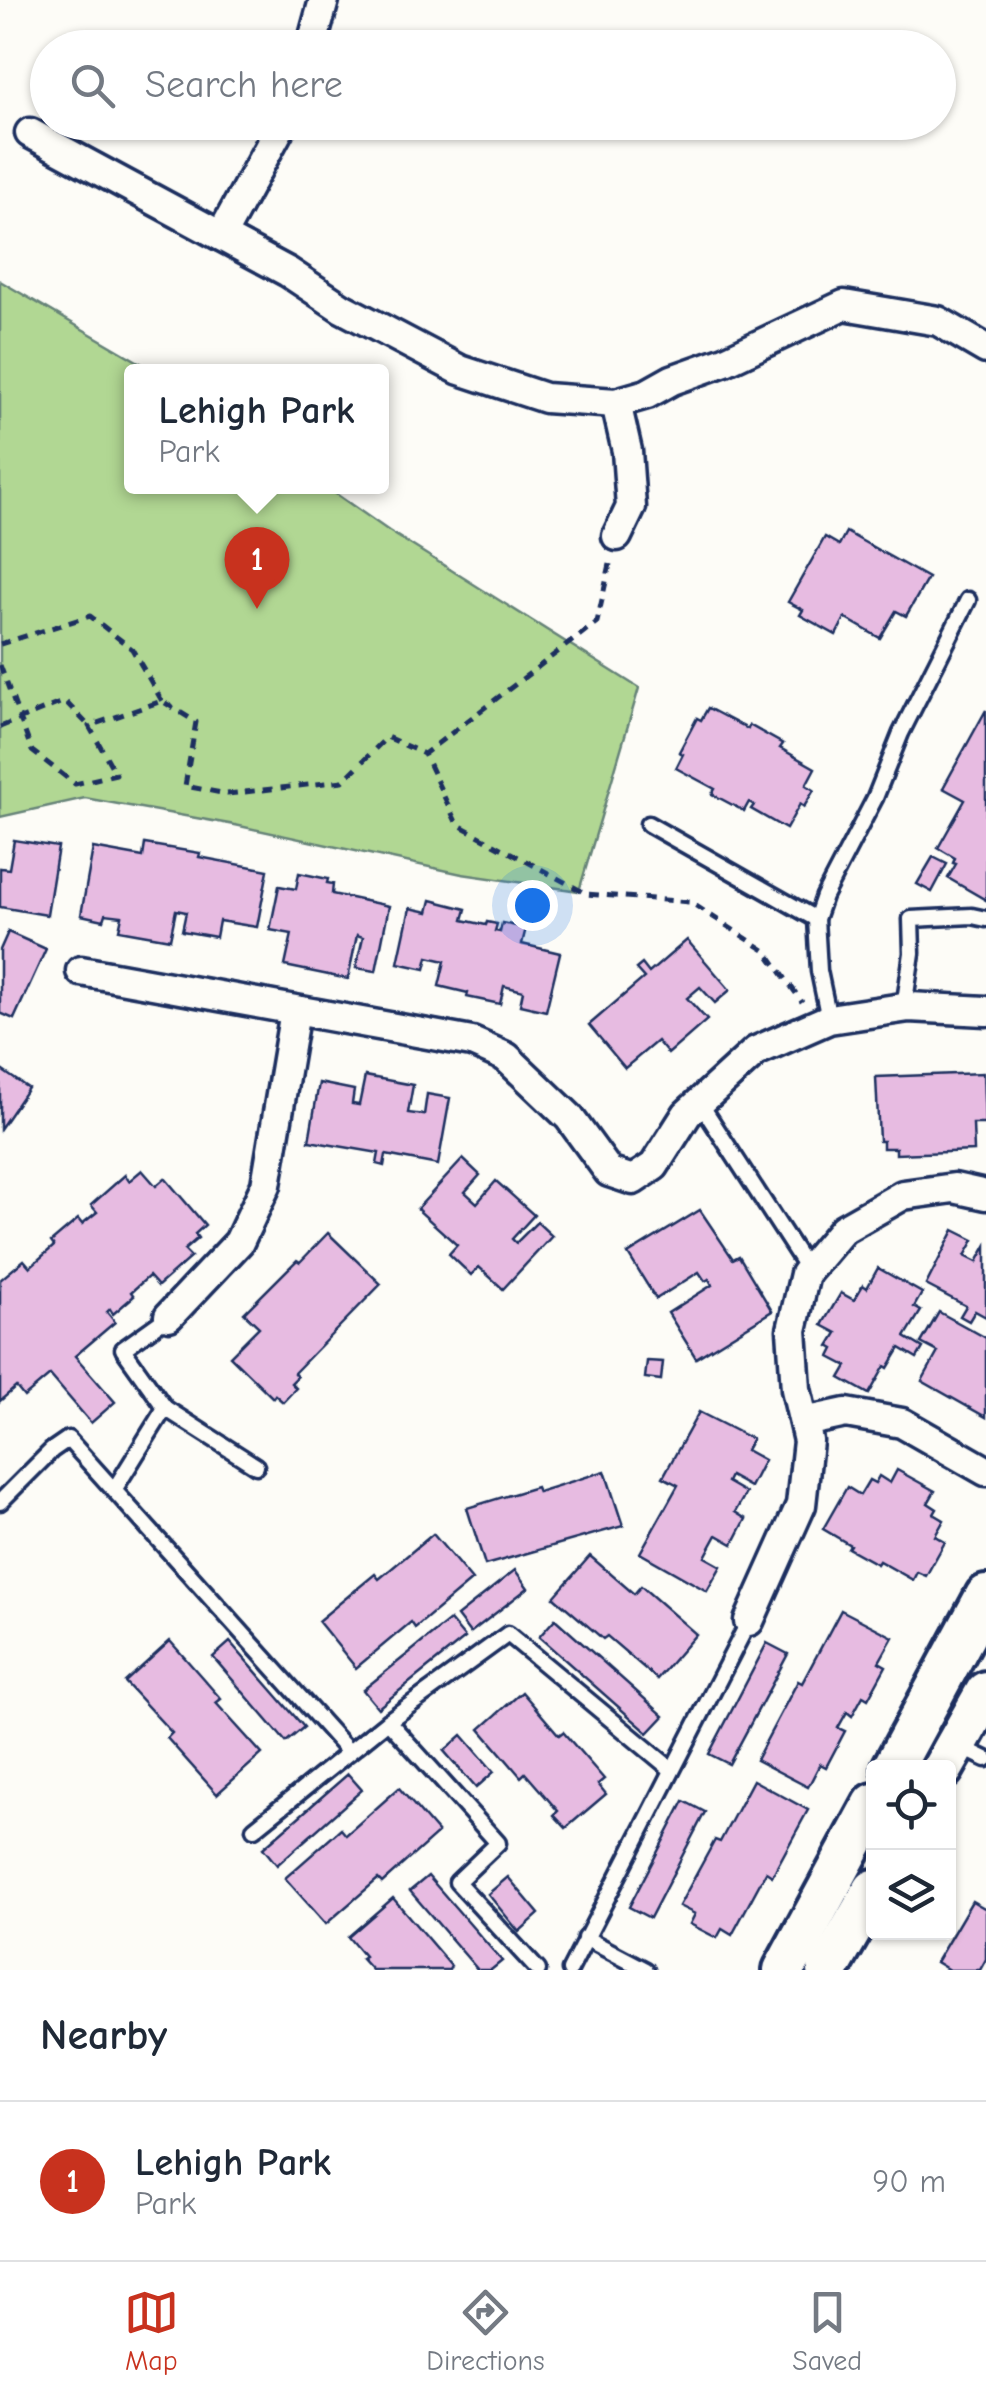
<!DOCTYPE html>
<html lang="en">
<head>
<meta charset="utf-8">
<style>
  body { margin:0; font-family:"Comic Neue",sans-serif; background:#f6f6f7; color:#1f2937 }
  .controls { position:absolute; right:30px; bottom:30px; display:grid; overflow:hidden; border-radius:10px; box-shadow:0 2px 8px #0004 }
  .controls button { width:90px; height:90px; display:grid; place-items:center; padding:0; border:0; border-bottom:2px solid #e0e1e3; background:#fff; color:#1f2937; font:50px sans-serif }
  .you { position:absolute; left:532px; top:905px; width:35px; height:35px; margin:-25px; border:8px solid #fff; border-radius:50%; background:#1a73e8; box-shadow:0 0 0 15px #1a73e833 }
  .badge { display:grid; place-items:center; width:65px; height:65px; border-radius:50%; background:#c8321e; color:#fff; font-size:32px; font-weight:700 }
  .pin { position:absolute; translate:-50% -82px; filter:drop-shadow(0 2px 5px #0008) }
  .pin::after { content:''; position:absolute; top:52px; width:35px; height:30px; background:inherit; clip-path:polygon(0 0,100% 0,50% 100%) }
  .popup { position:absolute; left:124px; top:364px; width:265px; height:130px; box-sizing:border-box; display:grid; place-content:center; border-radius:10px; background:#fff; filter:drop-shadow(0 2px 8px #0005); font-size:32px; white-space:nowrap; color:#747a83 }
  .popup b { font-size:38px; color:#1f2937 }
  .popup::after { content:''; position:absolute; left:50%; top:100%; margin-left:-20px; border:20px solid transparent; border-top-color:#fff }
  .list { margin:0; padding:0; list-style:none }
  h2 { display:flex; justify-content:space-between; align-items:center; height:130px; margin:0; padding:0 40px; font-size:42px }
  h2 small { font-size:32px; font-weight:400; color:#747a83 }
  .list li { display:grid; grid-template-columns:65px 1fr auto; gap:30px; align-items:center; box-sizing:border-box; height:160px; padding:0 40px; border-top:2px solid #e0e1e3 }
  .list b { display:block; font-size:38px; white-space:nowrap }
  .list p { margin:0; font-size:32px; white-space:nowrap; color:#747a83 }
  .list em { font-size:32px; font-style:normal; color:#747a83 }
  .icon { flex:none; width:55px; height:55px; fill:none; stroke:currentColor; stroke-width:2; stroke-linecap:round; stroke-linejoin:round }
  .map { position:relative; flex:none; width:986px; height:1970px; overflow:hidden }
  .search { position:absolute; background:#fff; box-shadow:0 2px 8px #0004; left:30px; right:30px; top:30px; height:110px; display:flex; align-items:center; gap:25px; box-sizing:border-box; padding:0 35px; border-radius:55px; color:#747a83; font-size:38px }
  .sheet { height:290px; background:#fff }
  nav { display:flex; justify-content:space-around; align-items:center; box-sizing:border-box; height:140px; border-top:2px solid #e0e1e3; background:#fff; font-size:28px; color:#747a83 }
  nav a { display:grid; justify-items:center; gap:5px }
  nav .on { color:#c8321e }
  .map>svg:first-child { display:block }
  .green { fill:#b1d793; stroke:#668378; stroke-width:2.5 }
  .building { fill:#e7bbe1; stroke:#1b2f5e; stroke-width:2.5 }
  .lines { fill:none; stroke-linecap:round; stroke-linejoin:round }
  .lane-casing { stroke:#1b2f5e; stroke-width:21 }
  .street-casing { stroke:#1b2f5e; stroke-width:35 }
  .secondary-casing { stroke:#1b2f5e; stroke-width:48 }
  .path { stroke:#1b2f5e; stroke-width:5; stroke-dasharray:10 8; stroke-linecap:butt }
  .lane { stroke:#fdfcf7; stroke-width:14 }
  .street { stroke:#fdfcf7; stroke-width:28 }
  .secondary { stroke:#fdfcf7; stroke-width:40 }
</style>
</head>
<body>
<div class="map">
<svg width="986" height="1970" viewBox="0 0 986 1970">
  <rect width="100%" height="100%" fill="#fdfcf7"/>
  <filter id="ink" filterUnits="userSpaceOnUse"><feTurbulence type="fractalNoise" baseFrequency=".01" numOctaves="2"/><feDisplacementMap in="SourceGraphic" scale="20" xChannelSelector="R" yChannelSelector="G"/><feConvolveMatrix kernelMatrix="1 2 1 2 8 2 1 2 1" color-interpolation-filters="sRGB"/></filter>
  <g filter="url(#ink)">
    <path class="green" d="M0,281l154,90 -22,1v114l194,1 63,44 250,157 -60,203 -117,-17 -227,-49 -150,-27 -85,19z"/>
    <g class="building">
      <path d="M846,532l82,46 -22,38 -10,-5 -16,27 -35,-20 -9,17 -36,-20 3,-5 -15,-8 37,-65 14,8z"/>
      <path d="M708,708l40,21 1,-4 34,19 -3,4 35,20 -9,17 8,5 -10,17 -4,-3 -14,25 -35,-20 3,-4 -5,-3 -5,9 -32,-17 3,-5 -39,-21 7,-14 -4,-2 18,-34 4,2z"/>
      <path d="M986,710v190l-38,-22 8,-14 -3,-1 2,-5 -17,-10 27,-48 -22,-12z"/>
      <path d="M14,840l44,7 -11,68 -47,-8v-39l9,1z"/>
      <path d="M145,844l55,9 -1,4 69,13 -11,57 -38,-6 -3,16 -34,-6 4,-19 -10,-2 -6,29 -51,-9 3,-14 -16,-2 -2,6 -23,-5 12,-67 50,9z"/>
      <path d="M933,857l14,7 -15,28 -15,-8z"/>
      <path d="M299,873l29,6 -1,4 6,1 -1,10 57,12 -13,65 -20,-3 7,-31 -6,-2 -9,44 -63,-13 7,-32 -22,-4 9,-44 17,3z"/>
      <path d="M431,900l35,9 -3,11 23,5 1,-3 10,2 -2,7 5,1 2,-9 24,5 -4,16 38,9 -14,58 -26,-6 3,-14 -19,-5 -4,18 -33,-7 1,-4 -29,-7 6,-25 -17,-4 -3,12 -27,-6 12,-55 18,4z"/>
      <path d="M8,932l38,17 -32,70 -14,-6v-63z"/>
      <path d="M687,940l43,50 -15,13 -15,-16 -13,11 20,22 -39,34 -11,-13 -32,27 -36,-43 55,-47 -8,-9 6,-5 7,9z"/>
      <path d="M0,1069l28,19 -28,41z"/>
      <path d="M983,1073l2,51h-12l1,27 -78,3v-6h-13v-7h-4l-3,-64z"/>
      <path d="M365,1076l48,9 -5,28 16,2 3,-21 23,4 -12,67 -52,-10 -2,11 -7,-2 2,-11 -70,-12 10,-58 35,7 -2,14 7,1z"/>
      <path d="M463,1159l17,16 -15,17 12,11 19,-22 38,34 -22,24 4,4 21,-21 15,14 -49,53 -24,-22 -8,8 -22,-21 8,-9 -40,-36z"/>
      <path d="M142,1170l14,16 9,-8 40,47 -10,9 3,4 -14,12 7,7 -33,29 -9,-10 -18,16 3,4 -21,18 -3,-5 -3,3 8,10 -40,34 40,46 -24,21 -41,-48 -26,22 -8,-10 -16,14v-121l24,-20 6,7 24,-21 -3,-4 27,-23 4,5 15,-12 -6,-7 34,-30 4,6z"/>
      <path d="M700,1210l33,49 6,-3 33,55 -76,47 -28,-45 44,-28 -3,-6 -4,2 -6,-9 -43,27 -28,-45z"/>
      <path d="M954,1230l20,10 -9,16 12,6 9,-16v71l-11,-6 -6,10 -9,-5 6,-10 -40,-21z"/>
      <path d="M328,1233l53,51 -87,89 3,4 -6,6 5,5 -13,14 -8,-7 -2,3 -43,-42 29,-29 -15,-14 53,-53 3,2z"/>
      <path d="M878,1268l44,25 -8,14 7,4 -16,26 18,11 -6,10 -17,-10 -12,20 -3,-2 -16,28 -29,-16 7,-12 -17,-9 4,-8 -5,-3 8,-13 -15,-8 19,-32 13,7 9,-15 4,3z"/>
      <path d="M939,1312l47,26v79l-64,-36 16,-29 -17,-9z"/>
      <path d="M647,1361l16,1 -2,18 -16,-2z"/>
      <path d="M699,1412l53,27 -6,11 18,10 -14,27 -20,-11 -3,6 19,11 -11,19 11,7 -13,25 -16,-9 -12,22 16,9 -14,25 -67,-38 38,-68 -15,-8z"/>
      <path d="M897,1470l38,21 -7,12 9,6 -3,5 10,6 -9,16 10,6 -19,34 -9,-4 -4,8 -34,-19 -2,3 -29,-16 2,-3 -27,-16 24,-42 13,8 9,-15 6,3 4,-7 11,7z"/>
      <path d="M605,1471l18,55 -138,39 -18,-57 69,-21 2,5z"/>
      <path d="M433,1534l39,46 -57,48 -4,-6 -55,46 -38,-47 57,-47 4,5z"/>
      <path d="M590,1556l44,38 7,-8 55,48 -39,45 -50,-43 -4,3 -49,-42z"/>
      <path d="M515,1570l13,18 -58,45 -13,-17z"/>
      <path d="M841,1610l52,27 -14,25 7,4 -18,33 -5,-3 -11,20 -5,-4 -9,16 7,3 -19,36 -6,-3 -12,23 -52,-27 42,-79 4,2z"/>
      <path d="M555,1619l109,97 -16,17 -109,-96z"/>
      <path d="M450,1620l15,18 -87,70 -15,-18z"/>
      <path d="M170,1641l51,58 -5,4 46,51 -45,40 -50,-56 5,-5 -47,-51z"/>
      <path d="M230,1642l74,85 -18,15 -73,-85z"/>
      <path d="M767,1643l21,11 -59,110 -20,-10z"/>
      <path d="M522,1692l37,43 4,-3 41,47 -6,5 8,10 -40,34 -12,-13 4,-4 -33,-38 -4,4 -41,-48z"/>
      <path d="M462,1735l32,37 -18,16 -32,-37z"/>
      <path d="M348,1774l14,16 -85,75 -14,-17z"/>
      <path d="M753,1780l55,30 -36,66 -6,-4 -34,63 -10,-6 -5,9 -27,-14 5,-10 -16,-8 36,-66 5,2z"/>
      <path d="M399,1788l39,45 -56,50 -4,-4 -52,45 -41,-46 56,-49 5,6z"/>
      <path d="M684,1801l21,11 -55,106 -21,-11z"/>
      <path d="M428,1876l74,85 -11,9h-13l-68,-79z"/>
      <path d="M508,1877l31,37 -20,18 -31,-38z"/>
      <path d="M393,1898l58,68 -2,4h-77l-11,-12 3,-2 -16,-19z"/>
      <path d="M972,1901l14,8v50l-6,11h-31l-13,-8z"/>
    </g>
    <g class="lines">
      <g class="lane-casing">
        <g id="lane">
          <path d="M648,824l168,95"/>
          <path d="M904,1008l8,-55 -1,-34 61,-3 14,3"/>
          <path d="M829,1019l-10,-48 -3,-52 8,-23 51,-98 26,-65 67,-133"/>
          <path d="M700,1103l108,167"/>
          <path d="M165,1408l-42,-59 46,-33"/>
          <path d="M114,1490l51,-82 91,58"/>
          <path d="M0,1502l52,-52 16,-11 281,313"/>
          <path d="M957,1745l29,14"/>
          <path d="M254,1829l134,-108"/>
          <path d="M585,1938l61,32"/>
          <path d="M538,1970l-81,-88 41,-39 -110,-122 120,-87 164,136"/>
          <path d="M570,1970l179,-349"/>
        </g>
      </g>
      <g class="street-casing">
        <g id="street">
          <path d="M311,48l13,-48"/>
          <path d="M283,122l-62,114 67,36 54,36 118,62 85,28 71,5 31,-9 25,-14 53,-19 119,-56 94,16 48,28"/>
          <path d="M30,133l191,103"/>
          <path d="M616,403l11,48 4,56 -14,29"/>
          <path d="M81,971l391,71 34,15 63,60 40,55 24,8 21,-14 33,-52 69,-63 73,-32 80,-12 77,4"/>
          <path d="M169,1316l70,-74 27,-57 29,-174"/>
          <path d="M804,1422l42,-9 56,10 84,48"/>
          <path d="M749,1621l52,-116 7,-64 -12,-52 -4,-59 13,-56 38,-45 60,-34 51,-7 32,7"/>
        </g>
      </g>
      <g class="secondary-casing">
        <g id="secondary">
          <path d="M893,1768l93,-172"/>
          <path d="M943,1768l43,-76"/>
          <path d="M784,1970l90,-166"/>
          <path d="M828,1970l46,-80"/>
        </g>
      </g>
      <g class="path">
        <path d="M610,564l-13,58 -173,132 33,70 130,70 103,8 76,49 36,51"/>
        <path d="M0,644l90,-28 42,33 30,52"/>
        <path d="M0,665l32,86 43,33 41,-10 -27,-48 73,-25 34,21 -11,64 42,8 116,-13 44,-44 37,17"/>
        <path d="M0,727l65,-26 24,25"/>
      </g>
      <use href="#lane" class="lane"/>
      <use href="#street" class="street"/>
      <use href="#secondary" class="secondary"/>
    </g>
  </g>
</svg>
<div class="controls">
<button><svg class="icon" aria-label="locate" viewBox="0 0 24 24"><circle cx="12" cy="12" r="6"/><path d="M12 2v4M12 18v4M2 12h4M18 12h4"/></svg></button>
<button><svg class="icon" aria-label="layers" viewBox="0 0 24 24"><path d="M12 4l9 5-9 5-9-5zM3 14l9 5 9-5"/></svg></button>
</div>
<div class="you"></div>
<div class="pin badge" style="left:257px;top:609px">1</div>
<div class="popup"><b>Lehigh Park</b>Park</div>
<div class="search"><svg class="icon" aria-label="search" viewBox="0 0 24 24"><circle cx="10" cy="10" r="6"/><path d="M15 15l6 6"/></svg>Search here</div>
</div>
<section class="sheet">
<h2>Nearby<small></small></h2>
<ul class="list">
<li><span class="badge">1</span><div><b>Lehigh Park</b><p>Park</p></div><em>90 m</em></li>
</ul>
</section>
<nav>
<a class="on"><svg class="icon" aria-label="map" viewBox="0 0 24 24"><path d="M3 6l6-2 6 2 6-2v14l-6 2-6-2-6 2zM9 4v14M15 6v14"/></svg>Map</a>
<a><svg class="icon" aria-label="directions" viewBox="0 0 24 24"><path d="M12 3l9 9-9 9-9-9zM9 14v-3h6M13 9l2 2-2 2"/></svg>Directions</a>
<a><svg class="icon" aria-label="saved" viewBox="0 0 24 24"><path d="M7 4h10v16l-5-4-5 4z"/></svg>Saved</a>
</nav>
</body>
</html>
